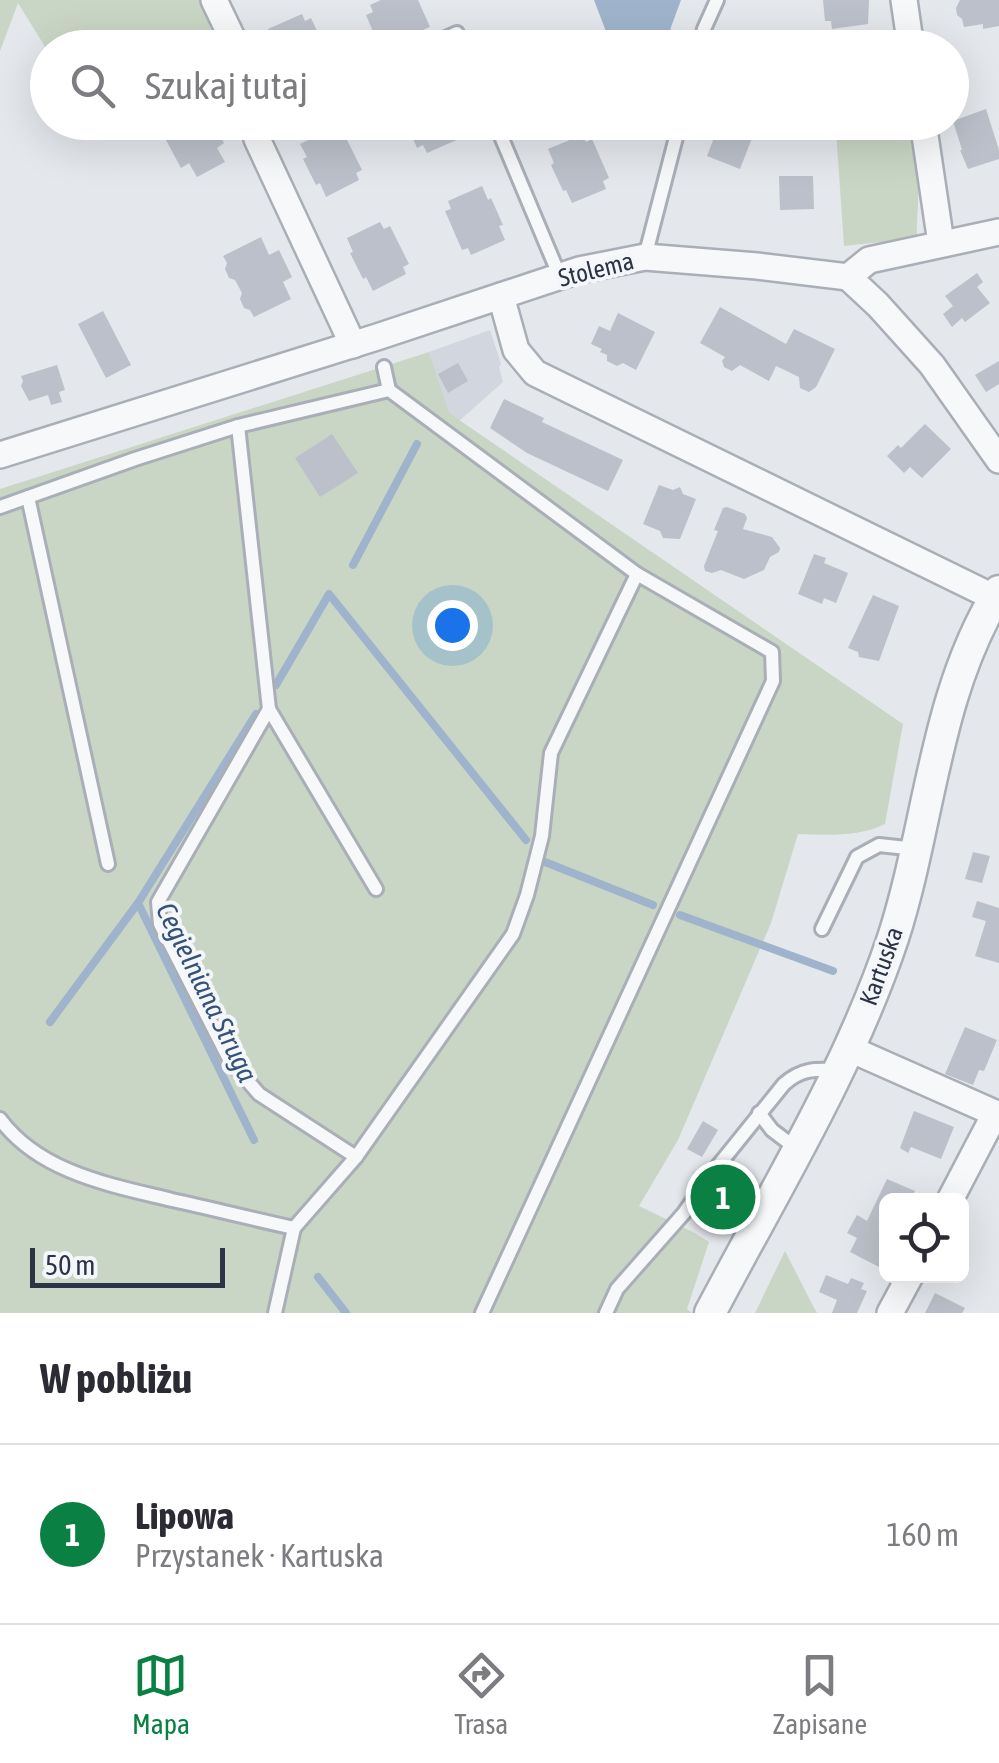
<!DOCTYPE html>
<html lang="pl">
<head>
<meta charset="utf-8">
<style>
  body { margin:0; font-family:"Asap Condensed",sans-serif; background:#f2f2f3; color:#2b2b33 }
  .controls { position:absolute; right:30px; bottom:30px; display:grid; overflow:hidden; border-radius:15px; box-shadow:0 10px 40px #0002 }
  .controls button { width:90px; height:90px; display:grid; place-items:center; padding:0; border:0; border-bottom:2px solid #e1e1e2; background:#fff; color:#2b2b33; font:50px sans-serif }
  .scale { position:absolute; left:30px; bottom:25px; width:195px; box-sizing:border-box; padding-left:10px; border:5px solid #2b3445; border-top:0; font-size:28px; line-height:35px; white-space:nowrap; color:#2b3445; -webkit-text-stroke:8px #f4f6f9; paint-order:stroke }
  .you { position:absolute; left:452px; top:625px; width:35px; height:35px; margin:-25px; border:8px solid #fff; border-radius:50%; background:#1a73e8; box-shadow:0 0 0 15px #1a73e833 }
  .badge { display:grid; place-items:center; width:65px; height:65px; border-radius:50%; background:#0b8043; color:#fff; font-size:32px; font-weight:700 }
  .pin { position:absolute; translate:-50% -50%; border:5px solid #fff; box-shadow:0 2px 10px #0006 }
  .list { margin:0; padding:0; list-style:none }
  h2 { display:flex; justify-content:space-between; align-items:center; height:130px; margin:0; padding:0 40px; font-size:42px }
  h2 small { font-size:32px; font-weight:400; color:#7c7c81 }
  .list li { display:grid; grid-template-columns:65px 1fr auto; gap:30px; align-items:center; box-sizing:border-box; height:180px; padding:0 40px; border-top:2px solid #e1e1e2 }
  .list b { display:block; font-size:38px; white-space:nowrap }
  .list p { margin:0; font-size:32px; white-space:nowrap; color:#7c7c81 }
  .list em { font-size:32px; font-style:normal; color:#7c7c81 }
  .icon { flex:none; width:55px; height:55px; fill:none; stroke:currentColor; stroke-width:2; stroke-linecap:round; stroke-linejoin:round }
  .map { position:relative; flex:none; width:999px; height:1313px; overflow:hidden }
  .search { position:absolute; background:#fff; box-shadow:0 10px 40px #0002; left:30px; right:30px; top:30px; height:110px; display:flex; align-items:center; gap:25px; box-sizing:border-box; padding:0 35px; border-radius:55px; color:#7c7c81; font-size:38px }
  .sheet { height:310px; background:#fff }
  nav { display:flex; justify-content:space-around; align-items:center; box-sizing:border-box; height:140px; border-top:2px solid #e1e1e2; background:#fff; font-size:28px; color:#7c7c81 }
  nav a { display:grid; justify-items:center; gap:5px }
  nav .on { color:#0b8043 }
  .map>svg:first-child { display:block }
  .built { fill:#d2d6de }
  .green { fill:#c9d6c5 }
  .water { fill:#9fb4cc }
  .lines { fill:none; stroke-linecap:round; stroke-linejoin:round }
  .stream { stroke:#9fb4cc; stroke-width:8 }
  .building { fill:#bbc0ca }
  .service-casing { stroke:#a9aeb7; stroke-width:18 }
  .minor-casing { stroke:#a9aeb7; stroke-width:30 }
  .tertiary-casing { stroke:#a9aeb7; stroke-width:35 }
  .service { stroke:#f7f8fa; stroke-width:12 }
  .minor { stroke:#f7f8fa; stroke-width:25 }
  .tertiary { stroke:#f7f8fa; stroke-width:30 }
  .labels { text-anchor:middle; dominant-baseline:central; stroke-width:8; stroke-linejoin:round; paint-order:stroke }
  .street-label { font-size:25px; fill:#2b3445; stroke:#f4f6f9 }
  .water-label { font-size:28px; font-style:italic; fill:#34527a; stroke:#f4f6f9 }
</style>
</head>
<body>
<div class="map">
<svg width="999" height="1313" viewBox="0 0 999 1313">
  <rect width="100%" height="100%" fill="#e4e7ec"/>
  <path class="built" d="M490,330l11,34 -2,3 4,15 -44,39 -11,-8 -19,-61z"/>
  <g class="green">
    <path d="M0,0h199l24,47 -175,1 -1,2 -29,-47 -18,48z"/>
    <path d="M889,123h18c4,21 10,44 11,66 1,17 -2,32 -1,49l-73,8 -8,-116z"/>
    <path d="M429,352l20,61 454,311 -18,100c-26,13 -58,11 -87,10l-27,89 -93,217 -39,66 54,26 16,10 -22,67 5,4h-692v-824z"/>
    <path d="M785,1251l28,55 4,7h-62z"/>
  </g>
  <path class="water" d="M594,0h87l-10,27 -3,20h-56z"/>
  <g class="lines">
    <g class="stream">
      <path d="M353,565l64,-121"/>
      <path d="M276,685l53,-91 197,246"/>
      <path d="M545,862l108,43"/>
      <path d="M138,903l116,237"/>
      <path d="M680,915l153,56"/>
      <path d="M50,1022l88,-119 118,-189"/>
      <path d="M318,1277l28,36"/>
    </g>
  </g>
  <g class="building">
    <path d="M381,0h37l12,27 -12,5 1,3 -24,11 -2,-3 -13,5 -14,-33 7,-3 -3,-7z"/>
    <path d="M823,0h46l-1,24 -36,5 -1,-8h-6z"/>
    <path d="M960,0h39v26l-16,3v-5l-19,3 -2,-8 -5,-4 -1,-7z"/>
    <path d="M302,14l3,7 6,-3 14,30h-53l-2,-5 4,-1 -6,-13z"/>
    <path d="M540,36l3,8 7,-3 3,7h-39z"/>
    <path d="M986,109l13,41v9l-31,10 -8,-19h2l-9,-29z"/>
    <path d="M175,122h37l12,21 -7,5 8,14 -28,15 -8,-14 -8,5 -15,-28 14,-8z"/>
    <path d="M406,122h48l7,16 -34,15 -4,-8 -6,3z"/>
    <path d="M719,125l33,13 -12,31 -33,-13z"/>
    <path d="M333,128l4,7 6,-3 19,38 -6,3 3,7 -33,17 -6,-14 -4,2 -13,-26 4,-2 -7,-13z"/>
    <path d="M582,135l4,7 6,-3 17,39 -6,3 3,8 -34,14 -6,-13 -3,1 -12,-26 3,-2 -6,-14z"/>
    <path d="M779,176h34l1,33 -34,1z"/>
    <path d="M482,186l6,14 3,-2 12,27 -4,1 6,14 -34,15 -3,-7 -6,2 -17,-39 6,-2 -3,-8z"/>
    <path d="M380,222l4,7 6,-3 19,38 -6,3 3,7 -33,17 -7,-14 -3,2 -13,-26 3,-1 -6,-14z"/>
    <path d="M261,237l8,18 10,-5 13,27 -9,5 8,17 -37,18 -4,-7 -6,-2 -4,-9 2,-6 -7,-13 -6,-2 -4,-9 2,-6 -4,-7z"/>
    <path d="M977,273l6,9 -6,5 13,16 -25,19 -3,-4 -10,9 -9,-13 10,-8 -8,-10z"/>
    <path d="M720,307l66,37 8,-15 41,20 -19,38 -7,5 -9,-4 -1,-11 -23,-11 -7,15 -29,-16 -8,6 -8,-4 -2,-6 3,-4 -25,-14z"/>
    <path d="M103,311l28,54 -25,13 -28,-54z"/>
    <path d="M618,313l37,19 -19,38 -13,-7 -6,3 -10,-5v-6l-7,-3 2,-3 -11,-5 8,-18 11,5z"/>
    <path d="M999,361v23l-13,8 -11,-17z"/>
    <path d="M458,363l10,18 -20,12 -10,-19z"/>
    <path d="M57,365l8,25 -6,2 3,10 -11,3 -3,-10 -19,6 -8,-15 2,-5 -2,-5z"/>
    <path d="M504,399l40,19 -2,4 81,38 -15,31 -81,-38 -37,-25z"/>
    <path d="M925,424l26,25 -29,29 -12,-11 -6,6 -17,-17 11,-11 3,3z"/>
    <path d="M332,434l26,39 -38,24 -25,-39z"/>
    <path d="M659,485l14,5 7,-3 3,7 13,5 -16,40 -17,-1 -3,-7 -17,-7z"/>
    <path d="M727,507l18,7 2,4 -4,11 29,8 8,11 -1,4 -9,5 -6,13 -20,9 -23,-9 -9,3 -7,-2 -1,-5 14,-35 -4,-1 9,-22z"/>
    <path d="M814,554l12,4 -2,5 24,10 -12,30 -12,-5 -2,6 -24,-10z"/>
    <path d="M873,595l26,11 -20,55 -20,-4 -1,-5 -10,-4z"/>
    <path d="M973,852l17,4 -8,27 -17,-4z"/>
    <path d="M977,901l22,7v55l-24,-7 11,-35 -14,-4z"/>
    <path d="M965,1027l32,13 -13,31 -5,-1 -6,15 -28,-11z"/>
    <path d="M914,1111l40,16 -13,32 -30,-12 -3,6 -8,-5z"/>
    <path d="M703,1121l15,9 -16,27 -15,-8z"/>
    <path d="M887,1179l28,12 -4,9h-25l-1,70 -35,-18 7,-14 -10,-5 10,-18 10,6z"/>
    <path d="M826,1275l22,9 3,-6 13,5 -3,6 6,2 -10,22h-25l5,-13 -18,-8z"/>
    <path d="M935,1293l30,15 -3,5h-37z"/>
  </g>
  <g class="lines">
    <g class="service-casing">
      <g id="service">
        <path d="M424,48l33,-15"/>
        <path d="M699,48l5,-19 13,-29"/>
        <path d="M495,122l65,155"/>
        <path d="M645,257l35,-135"/>
        <path d="M28,497l80,367"/>
        <path d="M0,507l135,-48 103,-33"/>
        <path d="M269,709l107,180"/>
        <path d="M822,929l35,-72 22,-12 37,4"/>
        <path d="M759,1113l13,17 25,19"/>
        <path d="M0,1119c40,54 111,66 172,81 41,9 81,19 122,28l-19,85"/>
        <path d="M356,1157l-97,-63 -30,-35 -69,-135 -2,-22 111,-193 -31,-283 151,-36 -5,-23"/>
        <path d="M294,1228l62,-71 157,-223 14,-39 15,-59 9,-83 86,-179 -248,-184"/>
        <path d="M482,1313l291,-632 -1,-29 -135,-78"/>
        <path d="M606,1313l11,-24 67,-76 25,-36 75,-93c17,-15 30,-15 52,-14"/>
      </g>
    </g>
    <g class="minor-casing">
      <g id="minor">
        <path d="M214,0l23,48"/>
        <path d="M904,0l7,48"/>
        <path d="M254,122l3,17 96,206"/>
        <path d="M923,122l18,121"/>
        <path d="M848,277l30,28 54,60 67,95"/>
        <path d="M501,296l15,54 19,23 460,225"/>
        <path d="M0,455l377,-118 202,-67 66,-13 112,9 91,11 21,-17 130,-28"/>
        <path d="M848,1048l151,67"/>
        <path d="M950,1200l45,-86"/>
        <path d="M890,1313l20,-37"/>
      </g>
    </g>
    <g class="tertiary-casing">
      <path id="tertiary" d="M710,1313c64,-122 139,-243 183,-375 37,-114 41,-243 106,-347"/>
    </g>
    <use href="#service" class="service"/>
    <use href="#minor" class="minor"/>
    <use href="#tertiary" class="tertiary"/>
  </g>
  <g class="labels">
    <g class="street-label">
      <text transform="translate(596 269) rotate(-14)">Stolema</text>
      <text transform="translate(881 966) rotate(-70)">Kartuska</text>
    </g>
    <g class="water-label">
      <text transform="translate(207 992) rotate(64)">Cegielniana Struga</text>
    </g>
  </g>
</svg>
<div class="controls">
<button><svg class="icon" aria-label="locate" viewBox="0 0 24 24"><circle cx="12" cy="12" r="6"/><path d="M12 2v4M12 18v4M2 12h4M18 12h4"/></svg></button>
</div>
<div class="scale">50 m</div>
<div class="you"></div>
<div class="pin badge" style="left:723px;top:1197px">1</div>
<div class="search"><svg class="icon" aria-label="search" viewBox="0 0 24 24"><circle cx="10" cy="10" r="6"/><path d="M15 15l6 6"/></svg>Szukaj tutaj</div>
</div>
<section class="sheet">
<h2>W pobliżu<small></small></h2>
<ul class="list">
<li><span class="badge">1</span><div><b>Lipowa</b><p>Przystanek · Kartuska</p></div><em>160 m</em></li>
</ul>
</section>
<nav>
<a class="on"><svg class="icon" aria-label="map" viewBox="0 0 24 24"><path d="M3 6l6-2 6 2 6-2v14l-6 2-6-2-6 2zM9 4v14M15 6v14"/></svg>Mapa</a>
<a><svg class="icon" aria-label="directions" viewBox="0 0 24 24"><path d="M12 3l9 9-9 9-9-9zM9 14v-3h6M13 9l2 2-2 2"/></svg>Trasa</a>
<a><svg class="icon" aria-label="saved" viewBox="0 0 24 24"><path d="M7 4h10v16l-5-4-5 4z"/></svg>Zapisane</a>
</nav>
</body>
</html>
